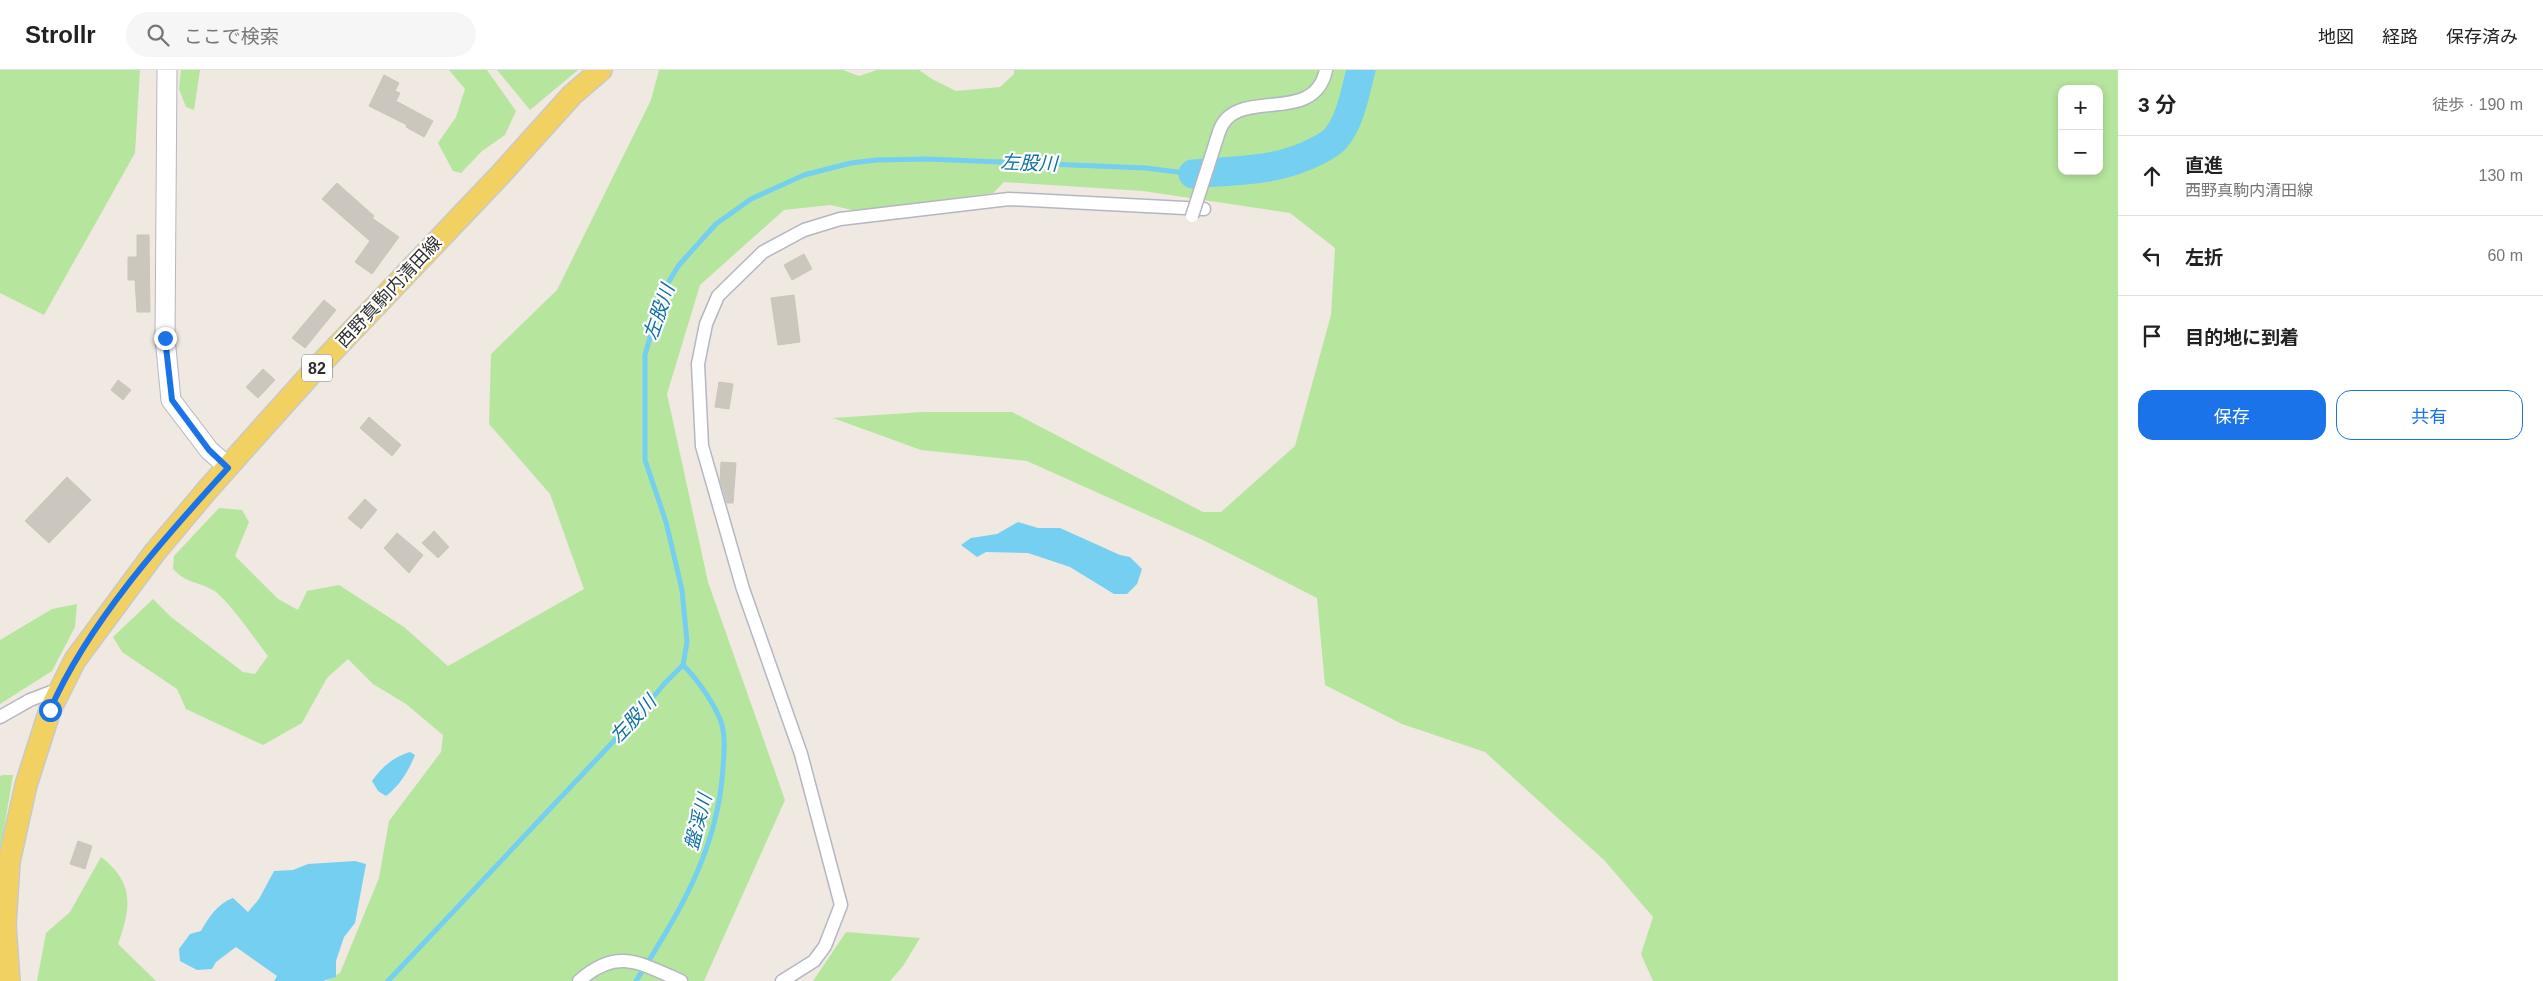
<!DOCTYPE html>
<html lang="ja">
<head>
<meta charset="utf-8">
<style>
  body { margin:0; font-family:Helvetica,"Noto Sans JP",sans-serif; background:#f6f6f6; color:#222 }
  .controls { position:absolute; right:15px; top:15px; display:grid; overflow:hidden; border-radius:10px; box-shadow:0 2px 8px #0003 }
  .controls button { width:45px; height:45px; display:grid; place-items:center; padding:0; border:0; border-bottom:1px solid #e0e0e0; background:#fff; color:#222; font:25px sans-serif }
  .stop { position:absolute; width:15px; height:15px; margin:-11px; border:4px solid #1a73e8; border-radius:50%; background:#fff }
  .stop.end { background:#1a73e8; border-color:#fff; box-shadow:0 1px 5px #0008 }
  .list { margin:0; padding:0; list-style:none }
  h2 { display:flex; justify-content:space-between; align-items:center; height:65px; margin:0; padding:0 20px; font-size:21px }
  h2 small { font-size:16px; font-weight:400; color:#767676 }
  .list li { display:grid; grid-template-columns:32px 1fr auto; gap:15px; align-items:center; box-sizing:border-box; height:80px; padding:0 20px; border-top:1px solid #e0e0e0 }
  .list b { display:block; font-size:19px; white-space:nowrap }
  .list p { margin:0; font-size:16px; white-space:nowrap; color:#767676 }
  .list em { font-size:16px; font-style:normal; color:#767676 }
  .actions { display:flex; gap:10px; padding:15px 20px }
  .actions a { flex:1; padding:11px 0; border:1px solid #1a73e8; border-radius:15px; text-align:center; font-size:18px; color:#1a73e8 }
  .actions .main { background:#1a73e8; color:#fff }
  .icon { flex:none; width:28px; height:28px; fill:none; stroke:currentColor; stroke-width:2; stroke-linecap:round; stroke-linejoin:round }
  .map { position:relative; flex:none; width:2118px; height:911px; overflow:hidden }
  header { display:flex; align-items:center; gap:30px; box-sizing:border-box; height:70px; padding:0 25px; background:#fff; border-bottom:1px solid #e0e0e0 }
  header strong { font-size:24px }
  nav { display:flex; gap:28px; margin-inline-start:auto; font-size:18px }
  .search { width:350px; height:45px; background:#f6f6f6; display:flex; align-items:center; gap:12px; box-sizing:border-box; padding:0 18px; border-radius:28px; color:#767676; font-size:19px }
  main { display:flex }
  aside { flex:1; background:#fff }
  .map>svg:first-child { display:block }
  .green { fill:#b6e59e; fill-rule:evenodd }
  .water { fill:#75cff0 }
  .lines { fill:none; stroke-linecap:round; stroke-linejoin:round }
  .stream { stroke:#75cff0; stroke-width:5 }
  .river { stroke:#75cff0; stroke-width:29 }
  .building { fill:#cbc7bf; stroke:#cbc5ba }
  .street-casing { stroke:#b4b7c1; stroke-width:15 }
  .secondary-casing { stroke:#b4b7c1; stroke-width:21 }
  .primary-casing { stroke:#c9c9c9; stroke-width:24 }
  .street { stroke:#fff; stroke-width:12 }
  .secondary { stroke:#fff; stroke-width:19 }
  .primary { stroke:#f2d163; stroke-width:21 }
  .street-bridge-casing { stroke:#b4b7c1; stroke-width:15; stroke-linecap:butt }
  .street-bridge { stroke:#fff; stroke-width:12 }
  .route { stroke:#1a73e8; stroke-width:6 }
  .labels { text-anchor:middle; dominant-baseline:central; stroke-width:4.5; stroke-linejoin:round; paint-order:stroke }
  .shield { fill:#fff; stroke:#6d6d6d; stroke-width:1 }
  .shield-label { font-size:16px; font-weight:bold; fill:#2e2e2e }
  .street-label { font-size:18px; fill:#2e2e2e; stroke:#fff }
  .water-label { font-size:19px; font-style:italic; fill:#0d6fa3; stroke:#fff }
</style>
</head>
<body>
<header>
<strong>Strollr</strong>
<div class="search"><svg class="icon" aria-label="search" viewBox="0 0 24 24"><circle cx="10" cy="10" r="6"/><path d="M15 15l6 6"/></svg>ここで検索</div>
<nav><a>地図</a><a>経路</a><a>保存済み</a></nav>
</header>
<main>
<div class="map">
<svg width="2118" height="911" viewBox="0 0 2118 911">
  <rect width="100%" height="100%" fill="#efe9e1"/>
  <g class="green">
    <path d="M0,0h140l-5,83 -91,162 -44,-22z"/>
    <path d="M181,0h19l-6,40 -8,-3 -7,-18z"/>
    <path d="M449,0h38l29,41 -11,24 -23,16 -21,22 -8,-2 -15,-28 18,-26 9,-28z"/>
    <path d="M497,0h81l-48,40z"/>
    <path d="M659,0h184l16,6 18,-6h42l13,9 24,12 44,-4 14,-13v-4h1104v911h-465l-12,-27 12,-37 -49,-57 -119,-108 -83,-28 -77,-39 -8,-87 -114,-58 -176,-79 -106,-11 -88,-32 90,-6h89l191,100h18l74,-66 36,-131 4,-67 -45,-35 -147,-22 -139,-9 -11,11 -136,18 -27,-6 -46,5 -84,75 -33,109 41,188 77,218 -81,181h-378l14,-8 39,-95 10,-57 52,-69 2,-17 -37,-31 -33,-20 -25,-25 -21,19 -25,45 -39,22 -77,-36 -9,-20 -55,-37 -9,-15 40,-38 18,18 72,55 12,2 13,-18c-11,-14 -41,-58 -55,-66 -16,-9 -26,-6 -40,-21l1,-13 45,-48 23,2 7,12 -14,34 43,43 20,11 9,-19 32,-6 65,42 44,39 136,-77 -34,-95 -61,-70 2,-70 66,-64 94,-190zM2062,19h37v82h-37z"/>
    <path d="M77,534l-2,23 -23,44 -52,33v-64l52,-31z"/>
    <path d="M3,705h10l-13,78v-77z"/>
    <path d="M101,787c34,26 30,51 17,87l38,37h-119l9,-48 24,-21z"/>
    <path d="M846,862l74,6 -17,28 -13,15h-77z"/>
  </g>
  <g class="water">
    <path d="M1018,452l20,6h22l60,27 10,2 12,12 -5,15 -10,10h-13l-44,-27 -42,-14 -42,-1 -9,5 -16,-12 10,-7 26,-4z"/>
    <path d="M410,682l5,3c-7,17 -15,30 -29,41l-8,-5 -6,-10c10,-14 21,-24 38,-29z"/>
    <path d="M355,791l11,3 -11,59 -11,14 -8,24v16l-13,4h-49l3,-5 -41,-29 -20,15 -4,7 -15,1 -17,-9 -1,-12 11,-15 11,-3c8,-14 16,-27 32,-33l15,14 11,-13 15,-28 19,-1 15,-6z"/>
  </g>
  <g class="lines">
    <g class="stream">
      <path d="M388,911l254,-270 22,-27 19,-19 4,-23 -5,-52 -16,-68 -21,-62v-105l18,-64 16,-26 37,-41 35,-25 53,-24 47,-12 26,-3 50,-1 219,9 47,6"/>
      <path d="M636,911c43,-68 82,-131 87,-213 1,-15 3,-35 -3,-49 -8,-19 -23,-40 -37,-54"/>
    </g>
    <path class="river" d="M1193,104c45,-4 84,-2 124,-23 6,-3 14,-7 19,-13 15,-18 19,-46 25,-68"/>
  </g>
  <g class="building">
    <path d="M384,5l15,8 -4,8 5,2 -4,8 37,20 -9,16 -18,-10 1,-2 -38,-19z"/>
    <path d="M337,113l37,33 -2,2 27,19 -27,37 -17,-12 15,-21 -48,-42z"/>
    <path d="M137,165h12l1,77h-13l-2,-32h-7v-23h9z"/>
    <path d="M804,184l8,15 -20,11 -8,-15z"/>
    <path d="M794,225l6,47 -22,3 -7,-47z"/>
    <path d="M324,230l12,10 -31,38 -13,-10z"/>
    <path d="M263,299l12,11 -17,18 -12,-11z"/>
    <path d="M118,310l13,10 -8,10 -12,-10z"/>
    <path d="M719,312l14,2 -4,25 -14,-2z"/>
    <path d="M369,347l32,28 -9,11 -32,-28z"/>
    <path d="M721,392l15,1 -3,40h-6l-7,-23z"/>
    <path d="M67,407l24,23 -42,43 -24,-22z"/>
    <path d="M365,429l12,11 -16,19 -13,-11z"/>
    <path d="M434,461l15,16 -11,11 -16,-15z"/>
    <path d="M397,463l26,22 -14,18 -25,-25z"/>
    <path d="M78,771l14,5 -7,23 -15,-5z"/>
  </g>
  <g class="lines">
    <g class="street-casing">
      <g id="street">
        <path d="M1219,62c15,-48 95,-4 107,-62"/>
        <path d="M0,647l30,-17 29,-11"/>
        <path d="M579,911c38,-34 61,-18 102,0"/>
        <path d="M782,911l32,-20 11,-15 16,-41 -40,-151 -58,-165 -41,-143 -4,-82 8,-40 12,-28 45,-44 41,-22 36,-11 169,-20 195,10"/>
      </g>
    </g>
    <g class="secondary-casing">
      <path id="secondary" d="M167,0l-2,268 6,62 38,50 19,17"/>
    </g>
    <g class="primary-casing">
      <path id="primary" d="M9,911l-4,-56 4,-63 17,-77 24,-75 25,-50 80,-108 53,-63 102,-114 191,-201 71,-79 29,-25"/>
    </g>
    <use href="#street" class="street"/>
    <use href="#secondary" class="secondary"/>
    <use href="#primary" class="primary"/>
    <g class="street-bridge-casing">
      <path id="street-bridge" d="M1192,146l27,-84"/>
    </g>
    <use href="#street-bridge" class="street-bridge"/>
  </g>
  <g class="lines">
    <path class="route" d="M50,640c38,-87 114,-172 178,-242l-19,-18 -37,-50 -7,-62"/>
  </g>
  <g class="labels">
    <rect class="shield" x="302" y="284.5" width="30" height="27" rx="4"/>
    <g class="shield-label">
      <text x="317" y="298">82</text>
    </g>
    <g class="street-label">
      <text transform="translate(389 222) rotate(-47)">西野真駒内清田線</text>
    </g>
    <g class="water-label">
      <text transform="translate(1029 93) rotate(2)">左股川</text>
      <text transform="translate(659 242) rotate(-71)">左股川</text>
      <text transform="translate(633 649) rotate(-47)">左股川</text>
      <text transform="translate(698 752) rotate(-75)">盤渓川</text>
    </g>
  </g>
</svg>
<div class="controls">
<button>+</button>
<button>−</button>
</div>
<div class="stop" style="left:50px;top:640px"></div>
<div class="stop end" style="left:165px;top:268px"></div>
</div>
<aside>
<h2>3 分<small>徒歩 · 190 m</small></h2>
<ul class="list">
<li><svg class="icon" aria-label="ahead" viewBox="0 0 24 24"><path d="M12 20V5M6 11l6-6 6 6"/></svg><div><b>直進</b><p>西野真駒内清田線</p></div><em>130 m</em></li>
<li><svg class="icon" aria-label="left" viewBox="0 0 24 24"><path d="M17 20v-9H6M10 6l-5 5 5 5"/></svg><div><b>左折</b></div><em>60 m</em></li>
<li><svg class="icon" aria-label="arrive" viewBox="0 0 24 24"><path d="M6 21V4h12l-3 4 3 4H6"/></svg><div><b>目的地に到着</b></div></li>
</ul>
<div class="actions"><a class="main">保存</a><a>共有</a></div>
</aside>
</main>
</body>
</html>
